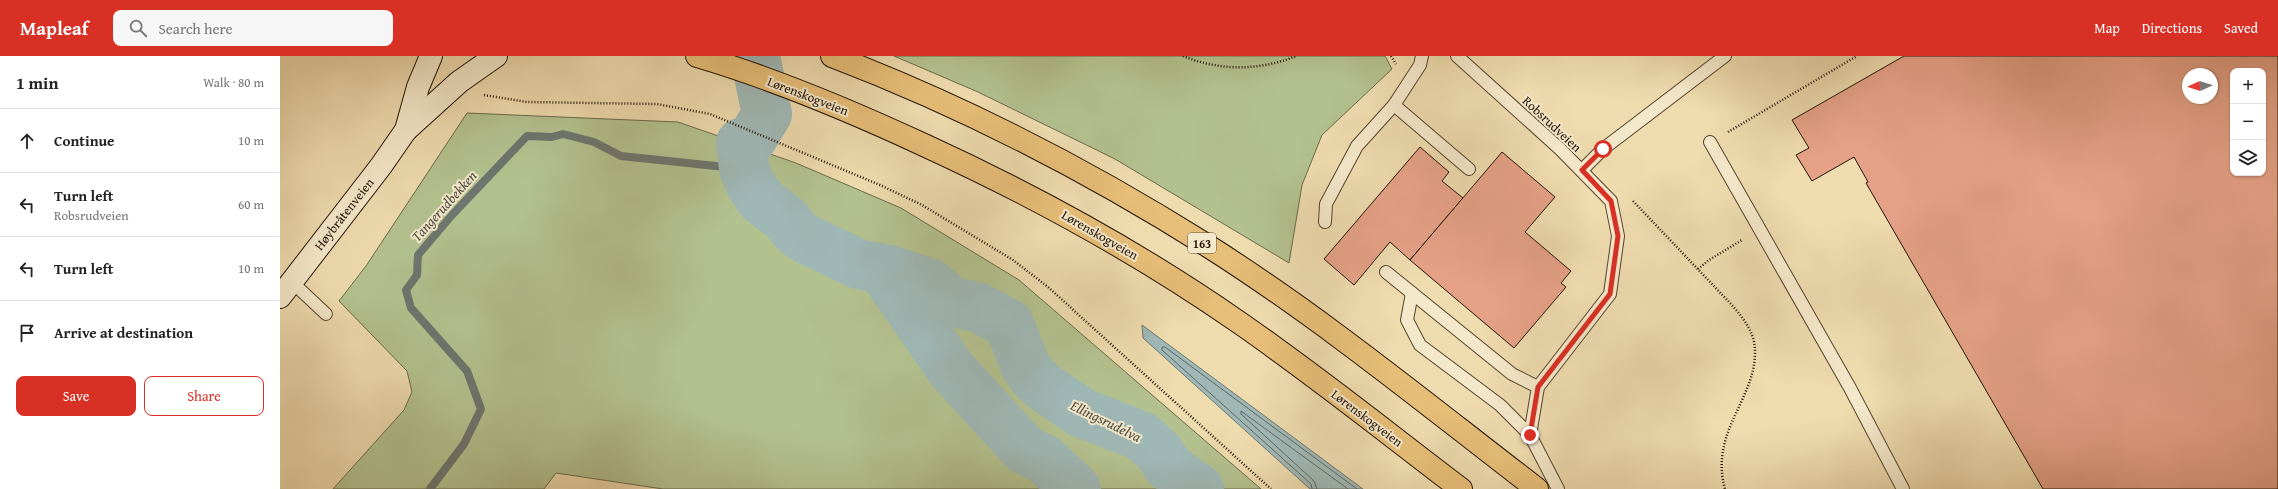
<!DOCTYPE html>
<html lang="en">
<head>
<meta charset="utf-8">
<style>
  body { margin:0; font-family:"Gentium Book Plus",serif; background:#f6f6f6; color:#222 }
  .controls { position:absolute; right:12px; top:12px; display:grid; overflow:hidden; border-radius:8px; box-shadow:0 1px 3px #0004 }
  .controls button { width:36px; height:36px; display:grid; place-items:center; padding:0; border:0; border-bottom:1px solid #e0e0e0; background:#fff; color:#222; font:20px sans-serif }
  .compass { position:absolute; left:1902px; top:12px; width:36px; height:36px; border-radius:50%; background:#fff; box-shadow:0 1px 3px #0004; rotate:267deg }
  .stop { position:absolute; width:12px; height:12px; margin:-9px; border:3px solid #d93025; border-radius:50%; background:#fff }
  .stop.end { background:#d93025; border-color:#fff; box-shadow:0 1px 4px #0008 }
  .list { margin:0; padding:0; list-style:none }
  h2 { display:flex; justify-content:space-between; align-items:center; height:52px; margin:0; padding:0 16px; font-size:17px }
  h2 small { font-size:13px; font-weight:400; color:#767676 }
  .list li { display:grid; grid-template-columns:26px 1fr auto; gap:12px; align-items:center; box-sizing:border-box; height:64px; padding:0 16px; border-top:1px solid #e0e0e0 }
  .list b { display:block; font-size:15px; white-space:nowrap }
  .list p { margin:0; font-size:13px; white-space:nowrap; color:#767676 }
  .list em { font-size:13px; font-style:normal; color:#767676 }
  .actions { display:flex; gap:8px; padding:12px 16px }
  .actions a { flex:1; padding:9px 0; border:1px solid #d93025; border-radius:8px; text-align:center; font-size:14px; color:#d93025 }
  .actions .main { background:#d93025; color:#fff }
  .icon { flex:none; width:22px; height:22px; fill:none; stroke:currentColor; stroke-width:2; stroke-linecap:round; stroke-linejoin:round }
  .map { position:relative; flex:none; width:1998px; height:433px; overflow:hidden }
  header { display:flex; align-items:center; gap:24px; box-sizing:border-box; height:56px; padding:0 20px; background:#d93025; color:#fff }
  header strong { font-size:19px }
  nav { display:flex; gap:22px; margin-inline-start:auto; font-size:14px }
  .search { width:280px; height:36px; background:#f6f6f6; display:flex; align-items:center; gap:10px; box-sizing:border-box; padding:0 14px; border-radius:8px; color:#767676; font-size:15px }
  main { display:flex }
  aside { flex:1; background:#fff }
  .map>svg:first-child { display:block }
  .green { fill:#b3c18f; stroke:#6a6a4a }
  .water { fill:#9fb8b6; stroke:#6d766f }
  .lines { fill:none; stroke-linecap:round; stroke-linejoin:round }
  .shore { stroke:#60665e; stroke-width:1 }
  .stream { stroke:#6d766f; stroke-width:8 }
  .river { stroke:#9fb8b6; stroke-width:50 }
  .building { fill:#e5a187; stroke:#221305; fill-rule:evenodd }
  .service-casing { stroke:#55452f; stroke-width:14 }
  .secondary-casing { stroke:#221305; stroke-width:24 }
  .trunk-casing { stroke:#221305; stroke-width:24 }
  .path { stroke:#221305; stroke-width:2.5; stroke-dasharray:1 2; stroke-linecap:butt }
  .service { stroke:#f4e8ca; stroke-width:12 }
  .secondary { stroke:#f4e8ca; stroke-width:22 }
  .trunk { stroke:#e7be77; stroke-width:22 }
  .route { stroke:#d93025; stroke-width:5 }
  .labels { text-anchor:middle; dominant-baseline:central; stroke-width:4; stroke-linejoin:round; paint-order:stroke }
  .shield { fill:#f4e8ca; stroke:#615340; stroke-width:1 }
  .shield-label { font-size:12px; font-weight:bold; fill:#221305 }
  .street-label { font-size:13px; fill:#221305; stroke:#f4e8ca }
  .water-label { font-size:14px; font-style:italic; fill:#4e4d43; stroke:#f4e8ca }
</style>
</head>
<body>
<header>
<strong>Mapleaf</strong>
<div class="search"><svg class="icon" aria-label="search" viewBox="0 0 24 24"><circle cx="10" cy="10" r="6"/><path d="M15 15l6 6"/></svg>Search here</div>
<nav><a>Map</a><a>Directions</a><a>Saved</a></nav>
</header>
<main>
<aside>
<h2>1 min<small>Walk · 80 m</small></h2>
<ul class="list">
<li><svg class="icon" aria-label="ahead" viewBox="0 0 24 24"><path d="M12 20V5M6 11l6-6 6 6"/></svg><div><b>Continue</b></div><em>10 m</em></li>
<li><svg class="icon" aria-label="left" viewBox="0 0 24 24"><path d="M17 20v-9H6M10 6l-5 5 5 5"/></svg><div><b>Turn left</b><p>Robsrudveien</p></div><em>60 m</em></li>
<li><svg class="icon" aria-label="left" viewBox="0 0 24 24"><path d="M17 20v-9H6M10 6l-5 5 5 5"/></svg><div><b>Turn left</b></div><em>10 m</em></li>
<li><svg class="icon" aria-label="arrive" viewBox="0 0 24 24"><path d="M6 21V4h12l-3 4 3 4H6"/></svg><div><b>Arrive at destination</b></div></li>
</ul>
<div class="actions"><a class="main">Save</a><a>Share</a></div>
</aside>
<div class="map">
<svg width="1998" height="433" viewBox="0 0 1998 433">
  <rect width="100%" height="100%" fill="#eedbae"/>
  <filter id="stains"><feTurbulence type="fractalNoise" baseFrequency=".005" numOctaves="4"/><feColorMatrix values="0 0 0 0 .2 0 0 0 0 .09 0 0 0 0 .02 0 0 0 .5 -.17"/></filter>
  <radialGradient id="worn" r=".72"><stop offset=".6" stop-color="#630" stop-opacity="0"/><stop offset="1" stop-color="#630" stop-opacity=".3"/></radialGradient>
  <g class="green">
    <path d="M614,0h491l7,13 -70,66 -20,50 -13,78 -174,-104 -137,-67z"/>
    <path d="M187,57l211,9 118,41 105,45 118,72 242,209h-598l-107,-16 -12,16h-211l71,-79 8,-18 -5,-21 -68,-70 27,-35z"/>
  </g>
  <path class="water" d="M862,269l221,164h-53l-167,-151z"/>
  <g class="lines">
    <g class="shore">
      <path d="M1032,433l-1,-5 -149,-134v-3h3l192,142"/>
      <path d="M1037,433l-3,-8 -73,-67v-3l107,78"/>
    </g>
    <path class="stream" d="M150,433l34,-45 17,-35 -14,-38 -56,-63 -5,-18 11,-15 1,-20 34,-40 75,-79 25,1 11,-3 31,8 27,14 123,13"/>
    <g class="river">
      <path d="M475,0l12,58 -15,25 -11,4 3,26 7,16 11,16 24,18 10,13 8,6 54,26 31,6 42,14 20,18 26,5 32,17 16,41 8,12 11,10 38,26 59,23 18,16 8,13 12,10 20,14"/>
      <path d="M602,213l69,100 73,80 21,11 31,29"/>
    </g>
  </g>
  <g class="building">
    <path d="M1624,0h374v433h-235l-177,-306 2,-1 -14,-25 -42,24 -16,-26 13,-7 -17,-28zM1953,15h30v102h-30zM1908,18h24v24h-24z"/>
    <path d="M1140,91l29,25 -7,9 21,17 -53,62 -20,-18 -36,43 -30,-26z"/>
    <path d="M1222,96l53,45 -30,35 46,39 -10,12 5,4 -52,61 -104,-88z"/>
  </g>
  <g class="lines">
    <g class="service-casing">
      <g id="service">
        <path d="M1177,0l103,93 51,52 7,35 -8,58 -72,93 -8,48 28,54"/>
        <path d="M1114,49l75,64"/>
        <path d="M1430,86l140,246 53,101"/>
        <path d="M1302,114l21,-21 122,-93"/>
        <path d="M1045,166l1,-18 31,-58 37,-41 26,-40 2,-9"/>
        <path d="M1106,216l126,102 26,13"/>
        <path d="M12,226l34,32"/>
        <path d="M1132,237l-5,27 13,25 80,60 30,30"/>
      </g>
    </g>
    <g class="secondary-casing">
      <g id="secondary">
        <path d="M126,74l53,-48 37,-26"/>
        <path d="M0,241l101,-131 25,-36 12,-43 13,-31"/>
      </g>
    </g>
    <g class="trunk-casing">
      <g id="trunk">
        <path d="M417,0c78,23 154,55 227,89 109,50 215,108 313,176 77,53 150,112 224,168"/>
        <path d="M552,0c131,50 257,115 376,190 115,73 221,160 329,243"/>
      </g>
    </g>
    <g class="path">
      <path d="M903,0c36,15 77,15 113,0"/>
      <path d="M1111,0l5,8"/>
      <path d="M204,39l43,7 130,2 53,10 170,71 42,20 91,55 35,27 223,202"/>
      <path d="M1448,76l129,-76"/>
      <path d="M1353,145l97,102c12,13 25,29 25,48 1,48 -46,81 -30,138"/>
      <path d="M1418,213l11,-9 33,-20"/>
    </g>
    <use href="#service" class="service"/>
    <use href="#secondary" class="secondary"/>
    <use href="#trunk" class="trunk"/>
  </g>
  <g class="lines">
    <path class="route" d="M1250,379l8,-48 72,-93 8,-58 -7,-35 -29,-31 21,-21"/>
  </g>
  <g class="labels">
    <rect class="shield" x="908" y="177" width="28" height="20" rx="3"/>
    <g class="shield-label">
      <text x="922" y="187">163</text>
    </g>
    <g class="street-label">
      <text transform="translate(528 40) rotate(21)">Lørenskogveien</text>
      <text transform="translate(1272 68) rotate(43)">Robsrudveien</text>
      <text transform="translate(64 158) rotate(-52)">Høybråtenveien</text>
      <text transform="translate(820 179) rotate(30)">Lørenskogveien</text>
      <text transform="translate(1087 362) rotate(37)">Lørenskogveien</text>
    </g>
    <g class="water-label">
      <text transform="translate(164 150) rotate(-48)">Tangerudbekken</text>
      <text transform="translate(826 365) rotate(26)">Ellingsrudelva</text>
    </g>
  </g>
  <rect width="100%" height="100%" filter="url(#stains)"/>
  <rect width="100%" height="100%" fill="url(#worn)"/>
</svg>
<div class="controls">
<button>+</button>
<button>−</button>
<button><svg class="icon" aria-label="layers" viewBox="0 0 24 24"><path d="M12 4l9 5-9 5-9-5zM3 14l9 5 9-5"/></svg></button>
</div>
<svg class="compass" viewBox="-18 -18 36 36"><path d="M0-13l5 13h-10z" fill="#e53935"/><path d="M0 13l5-13h-10z" fill="#767676"/></svg>
<div class="stop" style="left:1323px;top:93px"></div>
<div class="stop end" style="left:1250px;top:379px"></div>
</div>
</main>
</body>
</html>
